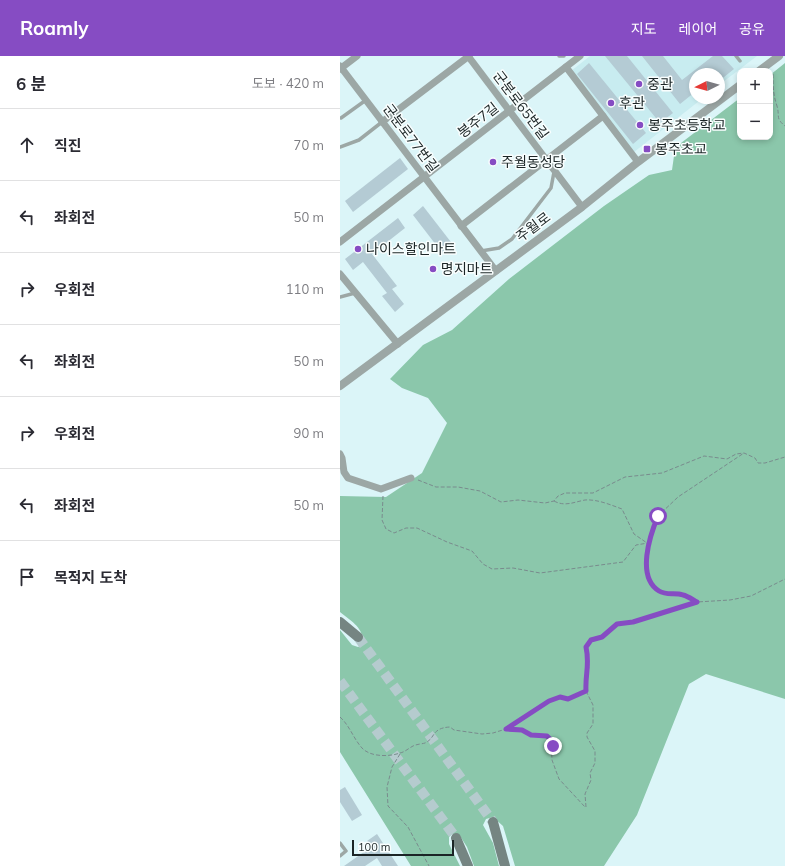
<!DOCTYPE html>
<html lang="ko">
<head>
<meta charset="utf-8">
<style>
  body { margin:0; font-family:Mulish,"Noto Sans KR",sans-serif; background:#f2f2f3; color:#2b2b33 }
  .controls { position:absolute; right:12px; top:12px; display:grid; overflow:hidden; border-radius:8px; box-shadow:0 2px 6px #0003 }
  .controls button { width:36px; height:36px; display:grid; place-items:center; padding:0; border:0; border-bottom:1px solid #e1e1e2; background:#fff; color:#2b2b33; font:20px sans-serif }
  .compass { position:absolute; left:349px; top:12px; width:36px; height:36px; border-radius:50%; background:#fff; box-shadow:0 2px 6px #0003; rotate:265deg }
  .scale { position:absolute; left:12px; bottom:10px; width:102px; box-sizing:border-box; padding-left:4px; border:2px solid #1b2526; border-top:0; font-size:11px; line-height:14px; white-space:nowrap; color:#1b2526; -webkit-text-stroke:3px #f9fefe; paint-order:stroke }
  .stop { position:absolute; width:12px; height:12px; margin:-9px; border:3px solid #864cc3; border-radius:50%; background:#fff }
  .stop.end { background:#864cc3; border-color:#fff; box-shadow:0 1px 4px #0008 }
  .list { margin:0; padding:0; list-style:none }
  h2 { display:flex; justify-content:space-between; align-items:center; height:52px; margin:0; padding:0 16px; font-size:17px }
  h2 small { font-size:13px; font-weight:400; color:#7c7c81 }
  .list li { display:grid; grid-template-columns:26px 1fr auto; gap:12px; align-items:center; box-sizing:border-box; height:72px; padding:0 16px; border-top:1px solid #e1e1e2 }
  .list b { display:block; font-size:15px; white-space:nowrap }
  .list em { font-size:13px; font-style:normal; color:#7c7c81 }
  .icon { flex:none; width:22px; height:22px; fill:none; stroke:currentColor; stroke-width:2; stroke-linecap:round; stroke-linejoin:round }
  .map { position:relative; flex:none; width:445px; height:810px; overflow:hidden }
  header { display:flex; align-items:center; gap:24px; box-sizing:border-box; height:56px; padding:0 20px; background:#864cc3; color:#fff }
  header strong { font-size:19px }
  nav { display:flex; gap:22px; margin-inline-start:auto; font-size:14px }
  main { display:flex }
  aside { flex:1; background:#fff }
  .map>svg:first-child { display:block }
  .built { fill:#c8ecf0 }
  .forest { fill:#8bc7ab }
  .building { fill:#b4cbd4 }
  .lines { fill:none; stroke-linecap:round; stroke-linejoin:round }
  .secondary-tunnel { stroke:#b5cbce; stroke-width:10; stroke-dasharray:10 5; stroke-linecap:butt }
  .path { stroke:#798b8d; stroke-width:1; stroke-dasharray:4 2; stroke-linecap:butt }
  .service { stroke:#9ca7a5; stroke-width:3.5 }
  .minor { stroke:#9ca7a5; stroke-width:7 }
  .tertiary { stroke:#9ca7a5; stroke-width:8 }
  .secondary { stroke:#758582; stroke-width:10 }
  .route { stroke:#864cc3; stroke-width:5 }
  .poi-dot { fill:#864cc3; stroke:#f9fefe; stroke-width:1.5 }
  .labels { text-anchor:middle; dominant-baseline:central; stroke-width:3; stroke-linejoin:round; paint-order:stroke }
  .poi-label { font-size:14px; fill:#1b2526; stroke:#f9fefe; text-anchor:start }
  .street-label { font-size:14px; fill:#1b2526; stroke:#f9fefe }
</style>
</head>
<body>
<header>
<strong>Roamly</strong>
<nav><a>지도</a><a>레이어</a><a>공유</a></nav>
</header>
<main>
<aside>
<h2>6 분<small>도보 · 420 m</small></h2>
<ul class="list">
<li><svg class="icon" aria-label="ahead" viewBox="0 0 24 24"><path d="M12 20V5M6 11l6-6 6 6"/></svg><div><b>직진</b></div><em>70 m</em></li>
<li><svg class="icon" aria-label="left" viewBox="0 0 24 24"><path d="M17 20v-9H6M10 6l-5 5 5 5"/></svg><div><b>좌회전</b></div><em>50 m</em></li>
<li><svg class="icon" aria-label="right" viewBox="0 0 24 24"><path d="M7 20v-9h11M14 6l5 5-5 5"/></svg><div><b>우회전</b></div><em>110 m</em></li>
<li><svg class="icon" aria-label="left" viewBox="0 0 24 24"><path d="M17 20v-9H6M10 6l-5 5 5 5"/></svg><div><b>좌회전</b></div><em>50 m</em></li>
<li><svg class="icon" aria-label="right" viewBox="0 0 24 24"><path d="M7 20v-9h11M14 6l5 5-5 5"/></svg><div><b>우회전</b></div><em>90 m</em></li>
<li><svg class="icon" aria-label="left" viewBox="0 0 24 24"><path d="M17 20v-9H6M10 6l-5 5 5 5"/></svg><div><b>좌회전</b></div><em>50 m</em></li>
<li><svg class="icon" aria-label="arrive" viewBox="0 0 24 24"><path d="M6 21V4h12l-3 4 3 4H6"/></svg><div><b>목적지 도착</b></div></li>
</ul>
</aside>
<div class="map">
<svg width="445" height="810" viewBox="0 0 445 810">
  <rect width="100%" height="100%" fill="#dbf5f8"/>
  <path class="built" d="M250,0h167l-38,29v-11h-24v24h8l-69,54 -63,-81z"/>
  <path class="forest" d="M445,7v636l-79,-25 -17,10 -52,131 -33,51h-89l-12,-40 -10,-9 -7,2 -3,6 10,18 6,23h-25l-7,-19 -7,-11 -8,-2 -3,3v7l11,22h-49l-71,-114v-122l12,15 6,2 4,-2c4,-16 -11,-24 -22,-33v-116l46,1 36,-24 25,-50 -19,-25 -26,-10 -12,-9 33,-34 29,-15 57,-51 95,-73 45,-31 23,-5 2,-14 7,-13 59,-45v39h30v-62z"/>
  <g class="building">
    <path d="M265,0h22l46,57 -13,10z"/>
    <path d="M302,0h21l19,24 31,-24h9l12,13 -15,12v-7h-24v18l-15,12z"/>
    <path d="M249,7l57,70 -13,11 -56,-70z"/>
    <path d="M60,102l8,11 -55,43 -8,-11z"/>
    <path d="M83,150l31,40 -11,8 -30,-39z"/>
    <path d="M58,162l7,10 -33,26 25,32 -5,3 12,15 -9,8 -13,-16 5,-3 -24,-31 -10,8 -8,-11z"/>
    <path d="M5,731l17,28 -10,6 -12,-19v-12z"/>
    <path d="M37,778l21,32h-16l-5,-8 -12,8h-21l27,-19 -4,-6z"/>
  </g>
  <g class="lines">
    <g class="secondary-tunnel">
      <path d="M18,581l135,185"/>
      <path d="M0,625l116,157"/>
    </g>
    <g class="path">
      <path d="M433,18c0,13 0,20 4,32 3,10 -2,12 8,20"/>
      <path d="M78,424l18,7h22l22,4 21,11 17,-2 27,3 9,-2 4,-5 7,-3h28l32,-16 37,-4 42,-17 23,3 9,-5 8,-1 11,5 3,5h7l20,-6"/>
      <path d="M43,440l-1,24 4,9 8,4 12,-5h11l30,14 25,9 11,13 9,5 21,-1 27,5 83,-11 13,-17 12,-2"/>
      <path d="M214,445c11,6 20,1 31,-1 12,-1 26,5 37,9l12,25 13,9"/>
      <path d="M357,546l-15,-7 -13,-1 -10,-3 -9,-9 -3,-11 1,-28 10,-27 20,-19 66,-44"/>
      <path d="M0,661c10,9 13,21 22,31 8,9 27,9 38,5 5,-1 9,-5 13,-7 4,-2 9,-2 12,-3 11,-5 6,-15 25,-16l4,3 28,4 11,-1 13,-4 43,-28 11,-4 8,2 18,-8"/>
      <path d="M167,673c14,0 25,7 40,7l4,4 1,20 7,19 26,28"/>
      <path d="M60,698l-8,13 -5,20 1,19 20,21 21,39"/>
      <path d="M246,751l-1,-13 6,-14 -1,-7 5,-10v-12l-8,-14v-4l6,-9v-19l-7,-14v-12l3,-12 -3,-20 1,-4 15,-6 15,-13 16,-2 64,-20 33,-2 21,-4 34,-17"/>
    </g>
    <g class="service">
      <path d="M219,0h5"/>
      <path d="M396,0l4,5"/>
      <path d="M1,62l25,-18"/>
      <path d="M0,91l19,-7 23,-18"/>
      <path d="M141,195l18,-3 13,-9 39,-51 3,-16"/>
      <path d="M0,241l15,-4"/>
      <path d="M0,787l6,8 -6,5"/>
    </g>
    <g class="minor">
      <path d="M128,0l114,151"/>
      <path d="M0,10l156,205"/>
      <path d="M226,11l72,95"/>
      <path d="M0,13l17,-13"/>
      <path d="M42,66l87,-66"/>
      <path d="M121,170l142,-110"/>
      <path d="M0,186l240,-186"/>
      <path d="M0,218l58,70"/>
      <path d="M0,398l2,4 2,14 4,6 33,11 30,-11"/>
    </g>
    <g class="tertiary">
      <path d="M419,15l20,-15"/>
      <path d="M0,330l242,-179 56,-45 102,-77"/>
    </g>
    <g class="secondary">
      <path d="M0,566l18,15"/>
      <path d="M153,766l12,44"/>
      <path d="M116,782l12,28"/>
    </g>
  </g>
  <g class="lines">
    <path class="route" d="M213,690l-2,-6 -4,-4 -16,-1 -9,-5 -16,-1 43,-28 11,-4 8,2 18,-8c-1,-17 4,-26 0,-44l5,-7 11,-3 15,-13 16,-2 64,-20c-4,-2 -9,-6 -14,-7 -8,-3 -16,1 -24,-4 -23,-14 -9,-56 -1,-75"/>
  </g>
  <g class="poi-dot">
    <circle cx="299" cy="28" r="4"/>
    <circle cx="271" cy="47" r="4"/>
    <circle cx="300" cy="69" r="4"/>
    <rect x="303" y="89" width="8" height="8" rx="2"/>
    <circle cx="153" cy="106" r="4"/>
    <circle cx="18" cy="193" r="4"/>
    <circle cx="93" cy="213" r="4"/>
  </g>
  <g class="labels">
    <g class="poi-label">
      <text x="307" y="28">중관</text>
      <text x="279" y="47">후관</text>
      <text x="308" y="69">봉주초등학교</text>
      <text x="315" y="93">봉주초교</text>
      <text x="161" y="106">주월동성당</text>
      <text x="26" y="193">나이스할인마트</text>
      <text x="101" y="213">명지마트</text>
    </g>
    <g class="street-label">
      <text transform="translate(181 49) rotate(53)">군분로65번길</text>
      <text transform="translate(138 64) rotate(-38)">봉주7길</text>
      <text transform="translate(71 82) rotate(53)">군분로77번길</text>
      <text transform="translate(193 171) rotate(-37)">주월로</text>
    </g>
  </g>
</svg>
<div class="controls">
<button>+</button>
<button>−</button>
</div>
<svg class="compass" viewBox="-18 -18 36 36"><path d="M0-13l5 13h-10z" fill="#e53935"/><path d="M0 13l5-13h-10z" fill="#7c7c81"/></svg>
<div class="scale">100 m</div>
<div class="stop" style="left:318px;top:460px"></div>
<div class="stop end" style="left:213px;top:690px"></div>
</div>
</main>
</body>
</html>
